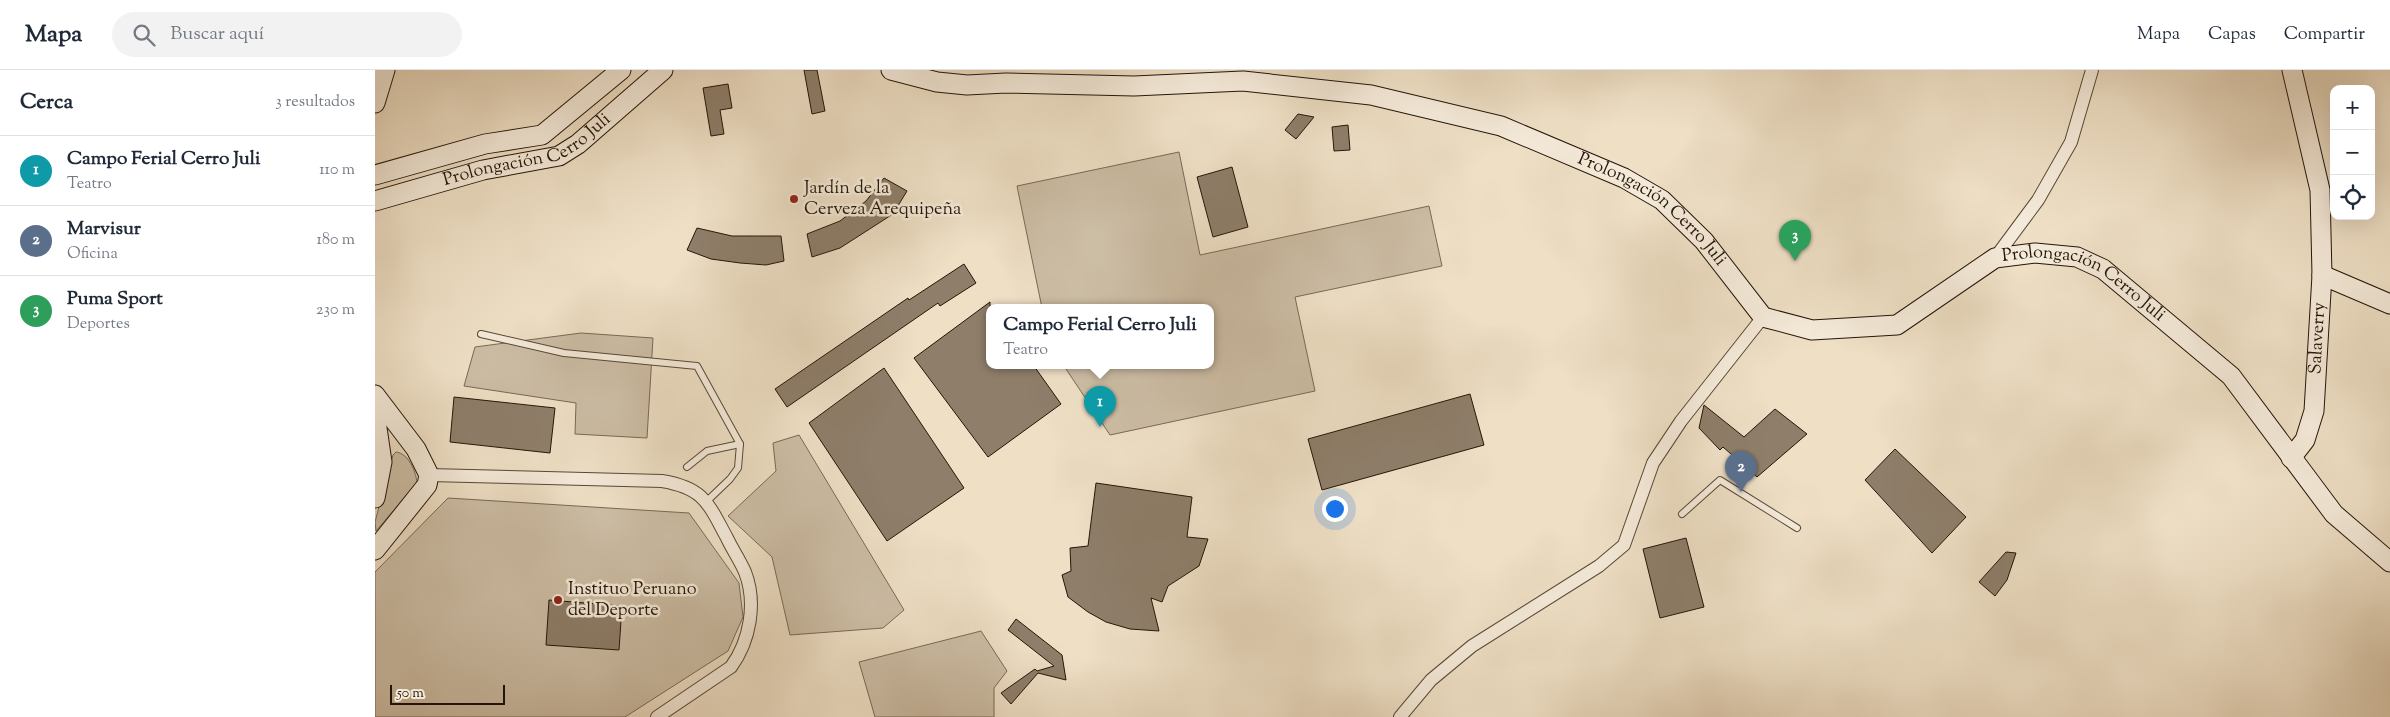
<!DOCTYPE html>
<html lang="es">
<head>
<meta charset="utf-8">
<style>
  body { margin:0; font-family:"Sorts Mill Goudy",serif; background:#f2f2f3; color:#1f2937 }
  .controls { position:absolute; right:15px; top:15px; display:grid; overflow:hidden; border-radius:10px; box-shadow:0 5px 20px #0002 }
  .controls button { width:45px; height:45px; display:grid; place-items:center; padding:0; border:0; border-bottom:1px solid #e0e1e3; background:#fff; color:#1f2937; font:25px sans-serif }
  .scale { position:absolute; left:15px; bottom:12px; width:115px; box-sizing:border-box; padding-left:5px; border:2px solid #251508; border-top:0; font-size:14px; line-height:18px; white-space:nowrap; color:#251508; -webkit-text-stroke:4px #f4ead9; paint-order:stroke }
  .you { position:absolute; left:959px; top:438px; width:18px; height:18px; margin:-12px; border:4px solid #fff; border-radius:50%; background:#1a73e8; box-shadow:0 0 0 8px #1a73e833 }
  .badge { display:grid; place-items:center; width:32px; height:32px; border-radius:50%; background:#8f2418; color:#fff; font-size:16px; font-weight:700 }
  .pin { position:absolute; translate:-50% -41px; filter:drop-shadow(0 1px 2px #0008) }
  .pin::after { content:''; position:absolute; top:26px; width:18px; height:15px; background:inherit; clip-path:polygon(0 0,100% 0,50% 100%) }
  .popup { position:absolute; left:611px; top:234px; width:228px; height:65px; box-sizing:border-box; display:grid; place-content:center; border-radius:10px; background:#fff; filter:drop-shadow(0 1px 4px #0005); font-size:16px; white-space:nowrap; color:#747a83 }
  .popup b { font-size:19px; color:#1f2937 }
  .popup::after { content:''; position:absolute; left:50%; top:100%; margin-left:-10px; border:10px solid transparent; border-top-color:#fff }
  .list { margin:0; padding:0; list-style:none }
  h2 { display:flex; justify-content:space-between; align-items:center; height:65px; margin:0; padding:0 20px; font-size:21px }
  h2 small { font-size:16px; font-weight:400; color:#747a83 }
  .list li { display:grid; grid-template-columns:32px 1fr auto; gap:15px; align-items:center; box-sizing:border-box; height:70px; padding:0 20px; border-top:1px solid #e0e1e3 }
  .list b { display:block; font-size:19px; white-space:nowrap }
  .list p { margin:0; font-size:16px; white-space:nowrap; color:#747a83 }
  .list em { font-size:16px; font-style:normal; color:#747a83 }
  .icon { flex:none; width:28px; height:28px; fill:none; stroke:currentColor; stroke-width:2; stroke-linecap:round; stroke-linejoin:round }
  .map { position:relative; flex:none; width:2015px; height:647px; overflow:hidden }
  header { display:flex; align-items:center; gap:30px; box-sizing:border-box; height:70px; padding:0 25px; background:#fff; border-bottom:1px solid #e0e1e3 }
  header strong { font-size:24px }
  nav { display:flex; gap:28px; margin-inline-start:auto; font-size:18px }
  .search { width:350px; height:45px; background:#f2f2f3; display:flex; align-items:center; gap:12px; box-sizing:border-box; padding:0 18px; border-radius:28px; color:#747a83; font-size:19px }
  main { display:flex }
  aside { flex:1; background:#fff }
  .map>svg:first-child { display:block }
  .green { fill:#ccbda5; stroke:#786956 }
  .building { fill:#8e7e6a; stroke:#251508 }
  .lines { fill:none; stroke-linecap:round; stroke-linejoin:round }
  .lane-casing { stroke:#574837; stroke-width:8 }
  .street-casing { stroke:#574837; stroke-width:14 }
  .secondary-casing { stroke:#251508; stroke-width:21 }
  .lane { stroke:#f4ead9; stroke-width:6 }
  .street { stroke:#f4ead9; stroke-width:12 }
  .secondary { stroke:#f4ead9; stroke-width:19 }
  .poi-dot { fill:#8f2418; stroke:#f4ead9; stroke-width:2 }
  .labels { text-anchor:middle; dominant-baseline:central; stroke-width:5; stroke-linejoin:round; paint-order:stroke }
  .street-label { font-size:18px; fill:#251508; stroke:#f4ead9 }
  .poi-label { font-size:18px; fill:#251508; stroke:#f4ead9; text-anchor:start }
</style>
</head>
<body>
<header>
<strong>Mapa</strong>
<div class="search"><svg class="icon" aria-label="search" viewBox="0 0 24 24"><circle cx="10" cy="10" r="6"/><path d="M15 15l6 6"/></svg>Buscar aquí</div>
<nav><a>Mapa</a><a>Capas</a><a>Compartir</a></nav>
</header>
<main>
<aside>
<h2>Cerca<small>3 resultados</small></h2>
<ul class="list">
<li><span class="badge" style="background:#0f9aa8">1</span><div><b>Campo Ferial Cerro Juli</b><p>Teatro</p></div><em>110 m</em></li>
<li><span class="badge" style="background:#5c6f8a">2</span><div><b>Marvisur</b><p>Oficina</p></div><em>180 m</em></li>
<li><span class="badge" style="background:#2e9e5b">3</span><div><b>Puma Sport</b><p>Deportes</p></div><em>230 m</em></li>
</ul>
</aside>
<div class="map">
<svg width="2015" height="647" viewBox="0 0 2015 647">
  <rect width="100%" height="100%" fill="#eedfc5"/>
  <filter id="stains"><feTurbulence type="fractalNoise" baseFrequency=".004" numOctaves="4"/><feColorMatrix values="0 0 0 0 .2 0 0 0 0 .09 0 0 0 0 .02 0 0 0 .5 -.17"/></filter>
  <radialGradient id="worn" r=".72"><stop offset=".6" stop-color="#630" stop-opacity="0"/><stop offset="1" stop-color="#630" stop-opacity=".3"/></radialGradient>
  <g class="green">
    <path d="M804,82l21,103 229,-49 13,60 -147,31 20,94 -205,44 -46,-69h146v-58h-168l-25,-122z"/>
    <path d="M206,263l72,5 -6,100 -72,-4 1,-31 -112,-17 11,-39z"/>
    <path d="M424,365l105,175 -21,18 -93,7 -18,-78 -44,-41 48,-45 -3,-28z"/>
    <path d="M21,382c12,1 20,19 21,31l-41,48 -1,-9 18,-67z"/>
    <path d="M73,428l241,15 50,70 4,34 -15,34 -103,66h-250v-145z"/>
    <path d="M606,561l26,40 -13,17v29h-119l-16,-55z"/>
  </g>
  <g class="building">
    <path d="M429,0h13l8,41 -13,3z"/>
    <path d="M353,14l4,24 -12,2 4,24 -13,2 -8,-48z"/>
    <path d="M923,44l16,3 -18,22 -11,-9z"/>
    <path d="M973,55l2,25 -16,1 -2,-24z"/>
    <path d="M857,97l16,60 -35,10 -16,-60z"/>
    <path d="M509,108l23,13 -14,23 -53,34 -28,9 -5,-23 33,-13 26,-20z"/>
    <path d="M322,158l35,8h49l3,25 -18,4 -26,-2 -29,-4 -24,-9z"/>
    <path d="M589,194l12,19 -36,23 -2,-3 -151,104 -12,-18 133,-91 1,2z"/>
    <path d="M615,232v64h44l27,38 -73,53 -74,-99z"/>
    <path d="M509,298l80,120 -77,53 -78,-118z"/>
    <path d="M1095,324l14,51 -162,45 -14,-51z"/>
    <path d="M79,327l101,11 -5,45 -100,-11z"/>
    <path d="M1329,335l40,32 31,-28 32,25 -50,43 -34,-30 -3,3 -21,-22z"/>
    <path d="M1520,379l71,68 -34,36 -67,-73z"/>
    <path d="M721,413l96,14 -5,40 21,2 -9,27 -31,20 -6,16 -11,-4 8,33 -29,-2 -24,-7 -18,-10 -20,-15 -6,-22 9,-4 -1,-23 18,-2z"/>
    <path d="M1311,468l18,69 -44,11 -17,-69z"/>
    <path d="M1631,482l10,1 -9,27 -12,16 -16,-14z"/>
    <path d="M174,530l73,6 -3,44 -73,-5z"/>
    <path d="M641,549l46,36 4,25 -28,-7 -27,31 -10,-11 34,-24 2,2 17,-5 -46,-36z"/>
  </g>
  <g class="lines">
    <g class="lane-casing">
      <g id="lane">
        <path d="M106,264l83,19 133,13 43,78 -2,24 -8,11 -23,22"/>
        <path d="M312,397l20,-16 33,-7"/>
        <path d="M1307,444l38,-34 77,48"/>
      </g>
    </g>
    <g class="street-casing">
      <g id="street">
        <path d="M1620,188l43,-58 33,-58 21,-72"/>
        <path d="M54,405l233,6c42,7 46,22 65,57 5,11 13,22 18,34 12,31 5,69 -14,95l-74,50"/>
        <path d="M1025,647l31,-37 41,-34 127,-80 25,-21 29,-82 28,-42 82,-104"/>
      </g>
    </g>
    <g class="secondary-casing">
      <g id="secondary">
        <path id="s1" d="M516,0l46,12 30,3 39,-2 128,3 109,-5 128,14 130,31 123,52 38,22 42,41 59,76 49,13 85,-5 98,-67 40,-5 42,4 26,12 128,107 103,138 56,48"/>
        <path d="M0,33l10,-33"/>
        <path d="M0,105l110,-31 57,-9 79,-65"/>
        <path id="s2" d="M0,131l108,-31 76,-14 19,-12 85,-74"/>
        <path d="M1947,205l68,29"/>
        <path d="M0,325l41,54 13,26 -2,10 -52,65"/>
        <path d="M0,344l7,48 -7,36"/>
        <path id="s3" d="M1916,388l14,-18 9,-29 8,-136 -2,-85 -28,-120"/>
      </g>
    </g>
    <use href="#lane" class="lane"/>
    <use href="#street" class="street"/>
    <use href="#secondary" class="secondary"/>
  </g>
  <g class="poi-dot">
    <circle cx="419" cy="129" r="5"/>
    <circle cx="183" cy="530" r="5"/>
  </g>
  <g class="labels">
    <g class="street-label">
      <text stroke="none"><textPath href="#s2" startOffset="162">Prolongación Cerro Juli</textPath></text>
      <text stroke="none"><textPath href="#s1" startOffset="791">Prolongación Cerro Juli</textPath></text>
      <text stroke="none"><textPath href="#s1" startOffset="1301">Prolongación Cerro Juli</textPath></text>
      <text stroke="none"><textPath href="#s3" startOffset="126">Salaverry</textPath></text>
    </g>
    <g class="poi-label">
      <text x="429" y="119">Jardín de la<tspan x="429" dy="21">Cerveza Arequipeña</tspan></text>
      <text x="193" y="520">Instituo Peruano<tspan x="193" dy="21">del Deporte</tspan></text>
    </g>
  </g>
  <rect width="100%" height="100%" filter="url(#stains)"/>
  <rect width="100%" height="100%" fill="url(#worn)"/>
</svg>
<div class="controls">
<button>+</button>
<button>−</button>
<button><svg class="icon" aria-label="locate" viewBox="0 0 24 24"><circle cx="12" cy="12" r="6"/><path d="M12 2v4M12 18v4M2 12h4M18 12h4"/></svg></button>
</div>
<div class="scale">50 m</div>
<div class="you"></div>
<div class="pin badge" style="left:725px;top:357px;background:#0f9aa8">1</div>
<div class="popup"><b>Campo Ferial Cerro Juli</b>Teatro</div>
<div class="pin badge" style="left:1366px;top:422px;background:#5c6f8a">2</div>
<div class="pin badge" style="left:1420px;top:191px;background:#2e9e5b">3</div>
</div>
</main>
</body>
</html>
